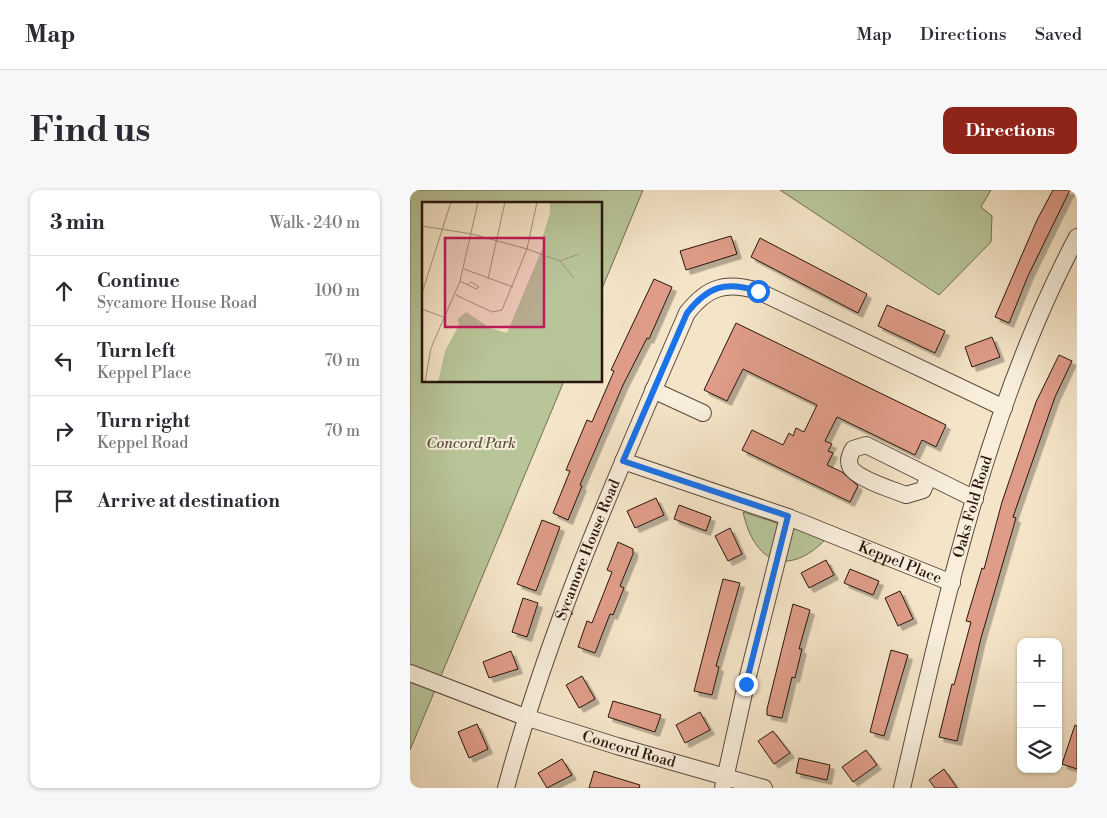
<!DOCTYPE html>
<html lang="en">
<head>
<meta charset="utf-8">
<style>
  body { margin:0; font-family:"Libre Bodoni",serif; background:#f7f7f7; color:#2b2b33 }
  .controls { position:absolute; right:15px; bottom:15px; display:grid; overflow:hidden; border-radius:10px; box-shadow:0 1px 4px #0004 }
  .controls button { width:45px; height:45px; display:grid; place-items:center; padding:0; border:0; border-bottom:1px solid #e1e1e2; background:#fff; color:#2b2b33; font:25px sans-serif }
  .stop { position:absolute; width:15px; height:15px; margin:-11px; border:4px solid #1a73e8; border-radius:50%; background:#fff }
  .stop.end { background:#1a73e8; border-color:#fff; box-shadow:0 1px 5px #0008 }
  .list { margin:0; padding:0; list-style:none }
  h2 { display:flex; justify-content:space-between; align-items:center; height:65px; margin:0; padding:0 20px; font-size:21px }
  h2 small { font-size:16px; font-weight:400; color:#7c7c81 }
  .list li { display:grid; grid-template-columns:32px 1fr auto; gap:15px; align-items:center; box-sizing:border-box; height:70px; padding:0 20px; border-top:1px solid #e1e1e2 }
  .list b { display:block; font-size:19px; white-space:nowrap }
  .list p { margin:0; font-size:16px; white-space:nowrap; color:#7c7c81 }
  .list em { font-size:16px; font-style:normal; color:#7c7c81 }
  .icon { flex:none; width:28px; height:28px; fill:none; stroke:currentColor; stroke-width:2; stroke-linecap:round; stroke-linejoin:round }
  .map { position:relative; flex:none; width:667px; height:598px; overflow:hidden; border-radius:10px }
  header { display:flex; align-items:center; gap:30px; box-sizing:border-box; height:70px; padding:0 25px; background:#fff; border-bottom:1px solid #e1e1e2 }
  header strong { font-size:24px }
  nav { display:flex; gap:28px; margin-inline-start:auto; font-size:18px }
  .intro { display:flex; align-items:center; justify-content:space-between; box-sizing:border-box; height:120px; padding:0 30px }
  h1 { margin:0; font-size:35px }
  .button { padding:12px 22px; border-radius:10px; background:#8f2418; color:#fff; font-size:18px; font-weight:700 }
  main { display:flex; gap:30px; padding:0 30px }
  aside { flex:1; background:#fff; border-radius:10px; box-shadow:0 1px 4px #0004 }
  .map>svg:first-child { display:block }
  .green { fill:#b8c599; stroke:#706d53 }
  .building { fill:#df9c88; stroke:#27150d; filter:url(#shadow) }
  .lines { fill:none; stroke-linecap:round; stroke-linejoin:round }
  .minor-casing { stroke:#5a493c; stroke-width:18 }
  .minor { stroke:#f8eedb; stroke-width:16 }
  .route { stroke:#1a73e8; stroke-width:6 }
  .labels { text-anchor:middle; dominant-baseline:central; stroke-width:4; stroke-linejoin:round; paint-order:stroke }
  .park-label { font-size:15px; font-style:italic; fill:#5a533e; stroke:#f8eedb }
  .street-label { font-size:15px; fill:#27150d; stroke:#f8eedb }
  .inset-road { fill:none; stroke:#a3927d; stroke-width:1 }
  .view { fill:#c2185b; fill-opacity:0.15; stroke:#c2185b; stroke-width:2.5 }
  .inset-edge { fill:none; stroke:#27150d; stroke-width:2.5 }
</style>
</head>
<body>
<header>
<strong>Map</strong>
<nav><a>Map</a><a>Directions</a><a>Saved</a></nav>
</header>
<div class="intro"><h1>Find us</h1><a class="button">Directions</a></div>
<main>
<aside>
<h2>3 min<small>Walk · 240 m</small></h2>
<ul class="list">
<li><svg class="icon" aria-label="ahead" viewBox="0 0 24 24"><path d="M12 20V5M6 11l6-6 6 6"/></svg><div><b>Continue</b><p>Sycamore House Road</p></div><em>100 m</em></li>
<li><svg class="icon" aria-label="left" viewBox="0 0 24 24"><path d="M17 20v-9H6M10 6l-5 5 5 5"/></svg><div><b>Turn left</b><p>Keppel Place</p></div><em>70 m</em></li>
<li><svg class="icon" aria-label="right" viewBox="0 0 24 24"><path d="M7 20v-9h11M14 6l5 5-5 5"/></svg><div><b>Turn right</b><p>Keppel Road</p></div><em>70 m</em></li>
<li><svg class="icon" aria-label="arrive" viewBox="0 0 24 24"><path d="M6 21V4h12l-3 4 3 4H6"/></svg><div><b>Arrive at destination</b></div></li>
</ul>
</aside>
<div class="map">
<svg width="667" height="598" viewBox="0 0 667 598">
  <defs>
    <filter id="shadow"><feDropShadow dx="4.5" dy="4.5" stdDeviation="0" flood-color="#0004"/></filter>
  </defs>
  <rect width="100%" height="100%" fill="#f5e5c8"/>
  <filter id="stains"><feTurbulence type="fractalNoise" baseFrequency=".004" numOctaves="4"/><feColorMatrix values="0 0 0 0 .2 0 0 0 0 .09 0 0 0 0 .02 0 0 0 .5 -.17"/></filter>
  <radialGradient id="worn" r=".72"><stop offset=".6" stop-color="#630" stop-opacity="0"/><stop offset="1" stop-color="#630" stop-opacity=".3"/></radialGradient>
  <g class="green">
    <path d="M0,0h233l-42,101v-87h-177v177h140l-154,369z"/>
    <path d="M370,0h211l-10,17 11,9 -1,26 -52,53z"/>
    <path d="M333,322l83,27c-38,39 -72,24 -83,-27z"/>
  </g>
  <g class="building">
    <path d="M643,0h17l-42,86 -19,47 -14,-6 42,-97z"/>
    <path d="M321,46l6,18 -51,16 -6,-19z"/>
    <path d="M350,48l107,56 -9,19 -107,-56z"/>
    <path d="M244,89l18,8 -23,52 -2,-1 -24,47 -43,100 2,1 -14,34 -15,-7 17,-42 -4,-1 21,-50 5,2 22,-51 -3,-1z"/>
    <path d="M477,115l58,26 -10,22 -57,-27z"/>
    <path d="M326,133l210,102 -10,22 -14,-7 -7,15 -78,-38 -12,24 7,3 -4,7 5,2 -6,12 15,7 16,14 -8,16 -108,-52 10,-20 31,15 6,-12 4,3 3,-8 8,4 13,-27 -74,-36 -16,32 -23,-11z"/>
    <path d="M582,147l8,20 -28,10 -7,-20z"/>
    <path d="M649,165l13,6 -17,36 -42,120 3,1 -35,120 -24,103 -18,-4 13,-53 2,1 17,-63 -5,-1 16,-53 2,1 18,-67 34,-100z"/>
    <path d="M246,308l8,17 -29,13 -8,-17z"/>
    <path d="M269,315l32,12 -5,14 -32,-12z"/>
    <path d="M132,330l18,7 -24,64 -19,-7z"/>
    <path d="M320,338l12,26 -14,7 -13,-25z"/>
    <path d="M208,352l15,7v5l-13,32 4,2 -11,27 -3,-1 -15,39 -17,-6 9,-26 5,2 20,-51 -5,-2z"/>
    <path d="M416,370l8,15 -25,13 -8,-15z"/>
    <path d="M440,379l29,12 -6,14 -29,-12z"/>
    <path d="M313,389l17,4 -24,83 3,1 -7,28 -18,-4z"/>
    <path d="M490,401l13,28 -15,7 -13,-28z"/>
    <path d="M113,408l15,5 -11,34 -15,-5z"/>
    <path d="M383,414l17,6 -11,39h3l-7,29 -3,-1 -10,41 -15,-3v-6z"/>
    <path d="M481,460l17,5 -24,81 -14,-4z"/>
    <path d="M101,461l7,18 -29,9 -6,-16z"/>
    <path d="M172,486l13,23 -16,9 -13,-23z"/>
    <path d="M203,511l48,14 -6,17 -47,-15z"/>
    <path d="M290,522l10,18 -25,13 -9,-18z"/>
    <path d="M67,534l11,25 -19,9 -11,-26z"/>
    <path d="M665,535l2,1v43l-15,-5z"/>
    <path d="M363,541l17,22 -16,11 -16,-23z"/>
    <path d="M456,560l11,15 -24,17 -11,-15z"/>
    <path d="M389,568l31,7 -3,15 -31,-7z"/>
    <path d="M152,569l10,16 -25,13 -9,-15z"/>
    <path d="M534,579l13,19h-22l-6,-8z"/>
    <path d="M184,581l46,14 -1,3h-50z"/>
  </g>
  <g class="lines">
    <g class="minor-casing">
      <g id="minor">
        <path d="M243,200l50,23"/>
        <path id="s1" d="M213,271l165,56 164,66"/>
        <path d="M519,286l-6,14 -17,5c-13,-5 -48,-16 -55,-27 -4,-7 -1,-13 2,-19l13,-4 109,54"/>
        <path id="s2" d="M0,483l115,44 92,29 147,42"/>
        <path id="s3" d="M96,598c44,-164 114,-320 181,-475 20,-26 39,-32 71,-22l246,117"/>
        <path d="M313,598l23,-104 42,-167"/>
        <path id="s4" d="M492,598c43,-185 85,-381 175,-551"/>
      </g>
    </g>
    <use href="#minor" class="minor"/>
  </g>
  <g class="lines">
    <path class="route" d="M336,494l42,-168 -165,-55 64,-148c21,-27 38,-32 71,-22"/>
  </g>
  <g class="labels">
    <g class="park-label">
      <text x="61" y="253">Concord Park</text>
    </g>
    <g class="street-label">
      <text stroke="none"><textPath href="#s4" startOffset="290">Oaks Fold Road</textPath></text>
      <text stroke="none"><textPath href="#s3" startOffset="252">Sycamore House Road</textPath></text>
      <text stroke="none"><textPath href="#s1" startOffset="295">Keppel Place</textPath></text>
      <text stroke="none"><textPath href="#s2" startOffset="232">Concord Road</textPath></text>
    </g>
  </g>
  <g transform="translate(12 12)">
    <rect width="180" height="180" fill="#f5e5c8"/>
    <path d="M128,0h52v180h-164l7,-31 14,-26 -1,-6 8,-7 24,16 17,5 38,-91 -3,-3 8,-26z" fill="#b8c599"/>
    <path class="inset-road" d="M0,24l50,8 55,15 33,12 14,17M138,59l19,-7M42,67l49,18M66,77l17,-77M38,79l16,8 3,-2 -8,-5 -4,3M0,91l29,-91M34,93l36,17 10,-2 25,-61 10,-47M0,107l24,9M3,180l6,-34 29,-67 18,-79"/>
    <path class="view" d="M23,36h99v89h-99z"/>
    <rect width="180" height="180" class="inset-edge"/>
  </g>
  <rect width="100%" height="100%" filter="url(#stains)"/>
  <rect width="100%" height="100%" fill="url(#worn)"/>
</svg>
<div class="controls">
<button>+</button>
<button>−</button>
<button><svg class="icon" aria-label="layers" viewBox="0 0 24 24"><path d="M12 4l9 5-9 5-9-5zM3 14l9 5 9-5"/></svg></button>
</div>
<div class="stop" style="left:348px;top:101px"></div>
<div class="stop end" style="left:336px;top:494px"></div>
</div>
</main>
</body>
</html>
